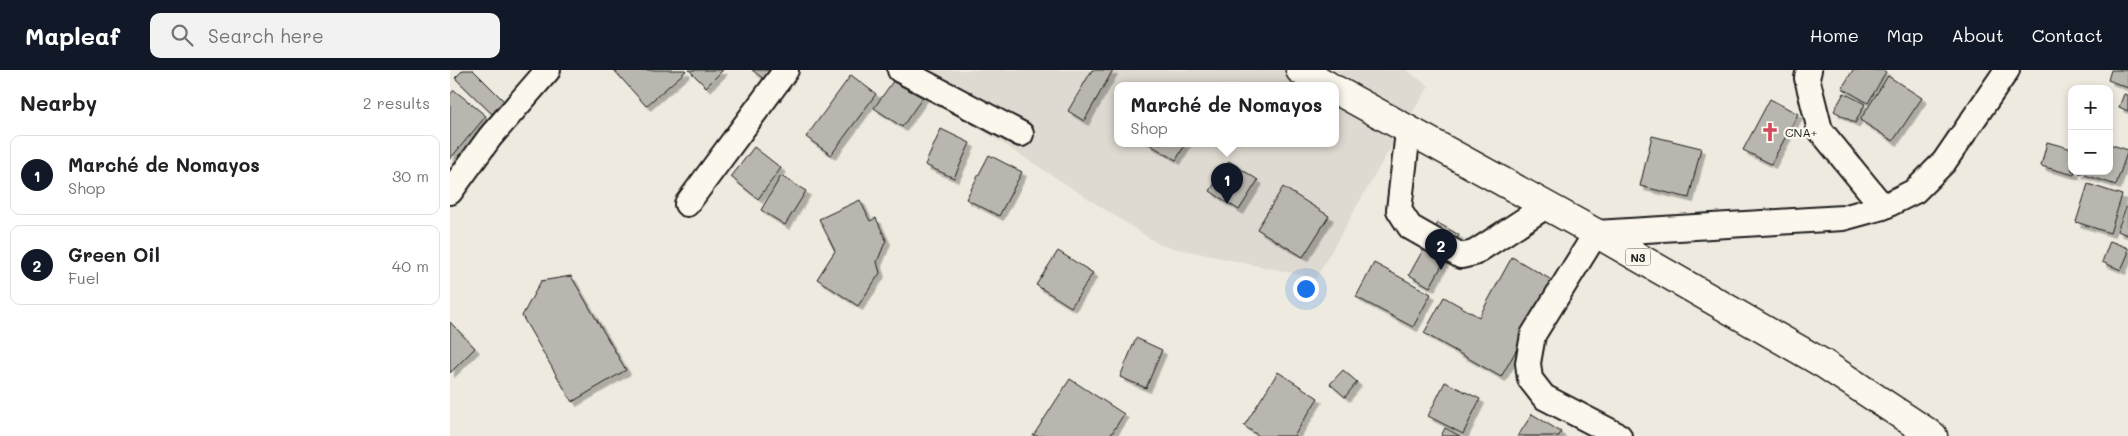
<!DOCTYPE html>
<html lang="en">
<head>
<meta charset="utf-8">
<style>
  body { margin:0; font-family:Mali,sans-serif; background:#f2f2f2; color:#202124 }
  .controls { position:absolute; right:15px; top:15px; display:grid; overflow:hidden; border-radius:10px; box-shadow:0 2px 8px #0003 }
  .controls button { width:45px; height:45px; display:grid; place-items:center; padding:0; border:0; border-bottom:1px solid #e0e0e0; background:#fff; color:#202124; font:25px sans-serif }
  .you { position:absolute; left:855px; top:218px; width:18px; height:18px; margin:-12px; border:4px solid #fff; border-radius:50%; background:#1a73e8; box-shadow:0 0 0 8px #1a73e833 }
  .badge { display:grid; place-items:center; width:32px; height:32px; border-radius:50%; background:#111827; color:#fff; font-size:16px; font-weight:700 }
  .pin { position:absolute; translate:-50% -41px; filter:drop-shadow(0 1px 2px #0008) }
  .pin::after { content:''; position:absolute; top:26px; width:18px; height:15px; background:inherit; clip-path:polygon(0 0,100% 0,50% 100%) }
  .popup { position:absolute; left:664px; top:12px; width:225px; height:65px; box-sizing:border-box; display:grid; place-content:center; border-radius:10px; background:#fff; filter:drop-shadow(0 1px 4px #0005); font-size:16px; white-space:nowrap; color:#757577 }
  .popup b { font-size:19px; color:#202124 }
  .popup::after { content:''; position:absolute; left:50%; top:100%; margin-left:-10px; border:10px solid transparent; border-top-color:#fff }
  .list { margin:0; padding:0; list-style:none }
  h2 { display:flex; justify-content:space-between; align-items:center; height:65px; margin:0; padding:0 20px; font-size:21px }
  h2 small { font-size:16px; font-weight:400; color:#757577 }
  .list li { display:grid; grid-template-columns:32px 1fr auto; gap:15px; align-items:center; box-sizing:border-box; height:80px; margin:0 10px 10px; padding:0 10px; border:1px solid #e0e0e0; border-radius:10px }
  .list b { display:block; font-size:19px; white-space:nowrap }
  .list p { margin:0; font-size:16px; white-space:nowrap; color:#757577 }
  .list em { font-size:16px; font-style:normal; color:#757577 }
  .icon { flex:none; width:28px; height:28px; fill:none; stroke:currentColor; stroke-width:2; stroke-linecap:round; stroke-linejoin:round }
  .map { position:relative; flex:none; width:1678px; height:366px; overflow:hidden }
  header { display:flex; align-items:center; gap:30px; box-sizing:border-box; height:70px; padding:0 25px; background:#111827; color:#fff }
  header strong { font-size:24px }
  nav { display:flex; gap:28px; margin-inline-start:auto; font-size:18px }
  .search { width:350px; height:45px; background:#f2f2f2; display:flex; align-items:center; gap:12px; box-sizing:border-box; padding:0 18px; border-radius:10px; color:#757577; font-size:19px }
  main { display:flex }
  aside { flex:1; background:#fff }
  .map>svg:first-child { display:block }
  .built { fill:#dedad1; fill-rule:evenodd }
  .building { fill:#b9b6af; stroke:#1c1c1c; filter:url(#shadow) }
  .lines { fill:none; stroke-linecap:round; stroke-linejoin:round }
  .minor-casing { stroke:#1c1c1c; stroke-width:28 }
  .highway-casing { stroke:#1c1c1c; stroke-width:31 }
  .minor { stroke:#fbf7ec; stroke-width:24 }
  .highway { stroke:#fbf7ec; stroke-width:28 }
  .labels { text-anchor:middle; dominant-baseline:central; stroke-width:4.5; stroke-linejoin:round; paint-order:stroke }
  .shield { fill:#fbf7ec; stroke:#5f5e5a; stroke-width:1 }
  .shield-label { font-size:11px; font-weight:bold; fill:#1c1c1c }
  .poi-label { font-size:12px; fill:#1c1c1c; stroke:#fbf7ec; text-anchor:start }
</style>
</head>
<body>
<header>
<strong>Mapleaf</strong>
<div class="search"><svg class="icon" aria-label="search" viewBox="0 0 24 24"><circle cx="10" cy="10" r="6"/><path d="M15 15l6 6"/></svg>Search here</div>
<nav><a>Home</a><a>Map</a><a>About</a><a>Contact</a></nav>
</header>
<main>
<aside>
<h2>Nearby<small>2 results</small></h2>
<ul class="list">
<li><span class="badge">1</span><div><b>Marché de Nomayos</b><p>Shop</p></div><em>30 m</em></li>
<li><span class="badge">2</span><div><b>Green Oil</b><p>Fuel</p></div><em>40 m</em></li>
</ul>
</aside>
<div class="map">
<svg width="1678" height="366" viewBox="0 0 1678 366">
  <defs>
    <filter id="shadow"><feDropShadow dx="4.5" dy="4.5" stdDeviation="0" flood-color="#0004"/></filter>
  </defs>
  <rect width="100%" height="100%" fill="#eeeadf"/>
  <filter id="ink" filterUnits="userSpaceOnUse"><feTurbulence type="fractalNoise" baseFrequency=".02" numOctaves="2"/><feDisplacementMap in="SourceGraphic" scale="10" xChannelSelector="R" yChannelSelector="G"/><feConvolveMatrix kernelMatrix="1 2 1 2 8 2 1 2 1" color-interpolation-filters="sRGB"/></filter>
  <g filter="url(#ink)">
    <path class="built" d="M439,0h517l23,16 -48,78 -65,114 -156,-33zM668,15h218v58h-218z"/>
    <g class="building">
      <path d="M13,0h10l32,32 -13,12 -37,-36z"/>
      <path d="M164,0h71l1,1 -40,35z"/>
      <path d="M239,0h34l-17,17z"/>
      <path d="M302,0h21l-8,10z"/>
      <path d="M642,0h21l-29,51 -16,-10z"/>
      <path d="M1403,0h30l3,2 -18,31 -26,-15z"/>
      <path d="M1661,0h17v18l-20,-8z"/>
      <path d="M401,5l25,19 -45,61 -25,-18z"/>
      <path d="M1438,6l34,22 -29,43 -33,-21z"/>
      <path d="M446,7l27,20 -21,30 -28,-19z"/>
      <path d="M4,20l32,26 -36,43v-64z"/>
      <path d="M1394,23l21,11 -10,19 -21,-12z"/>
      <path d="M1674,24l4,1v16l-9,-4z"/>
      <path d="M1320,29l28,15 -27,50 -28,-14z"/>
      <path d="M491,59l29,14 -16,35 -29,-13z"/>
      <path d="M1202,66l49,12 -12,50 -49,-12z"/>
      <path d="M1597,72l25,7v22h3l-1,4 -33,-9z"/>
      <path d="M697,73h39l-10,17z"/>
      <path d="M1659,74l19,6 -12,35 -37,-12v-2h30z"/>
      <path d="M304,77l27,21 -23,31 -27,-22z"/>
      <path d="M539,85l33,17 -23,44 -33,-17z"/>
      <path d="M779,91l29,19 -19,30 -29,-19z"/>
      <path d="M331,106l25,15 -21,34 -24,-15z"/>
      <path d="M1638,114l34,11 -12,38 -34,-11z"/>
      <path d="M833,117l46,29 -26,41 -46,-28z"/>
      <path d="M410,130l10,21 6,-3 10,22 -9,22 3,11 -22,33 -41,-27 18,-28 -16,-32z"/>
      <path d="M1678,132v33l-11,-4z"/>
      <path d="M988,153l21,12 -29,52 -21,-12z"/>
      <path d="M1660,171l18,7v6l-7,16 -19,-8z"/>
      <path d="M608,181l35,22 -22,34 -35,-22z"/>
      <path d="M1062,187l43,25 -54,95 -77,-44 20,-36 35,20z"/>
      <path d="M924,193l57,31 -18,33 -57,-30z"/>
      <path d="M121,206l55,94 -54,32 -50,-86 19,-35z"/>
      <path d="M0,252l25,26 -25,25z"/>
      <path d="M686,268l26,12 -16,38 -26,-11z"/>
      <path d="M893,300l14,12 -12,15 -15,-13z"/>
      <path d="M828,302l40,26 -24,38h-35l-15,-10z"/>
      <path d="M620,309l54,35 -14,22h-77z"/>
      <path d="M995,312l35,17 -17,35 -35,-18z"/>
      <path d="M1082,344l29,18 -2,4h-41z"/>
      <path d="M995,358l15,8h-19z"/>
    </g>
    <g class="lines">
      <g class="minor-casing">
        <g id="minor">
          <path d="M450,0l121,64"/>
          <path d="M1359,0l-2,8 13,52 63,77"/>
          <path d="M958,62l-9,78 11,17 51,29 13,-3 72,-47"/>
          <path d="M0,122l40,-55 58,-67"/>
          <path d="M237,134l99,-134"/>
          <path d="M1169,366l-75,-39 -14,-18 -2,-16 5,-28 63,-102 247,-15 40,-11 32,-16 29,-29 63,-92"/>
        </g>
      </g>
      <g class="highway-casing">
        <g id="highway">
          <path d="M850,0l27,15"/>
          <path d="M886,20l260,143 228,131 109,72"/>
        </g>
      </g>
      <use href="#minor" class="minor"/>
      <use href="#highway" class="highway"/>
    </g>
  </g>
  <defs>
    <g id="church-bare" transform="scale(1.5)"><path d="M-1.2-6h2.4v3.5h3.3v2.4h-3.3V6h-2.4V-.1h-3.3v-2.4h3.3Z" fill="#d1495b" stroke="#fbf7ec" stroke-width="2.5" paint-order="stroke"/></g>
  </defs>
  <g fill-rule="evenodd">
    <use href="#church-bare" x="1320" y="62"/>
  </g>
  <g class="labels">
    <rect class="shield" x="1175.5" y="178.5" width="25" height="17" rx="4"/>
    <g class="shield-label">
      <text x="1188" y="187">N3</text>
    </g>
    <g class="poi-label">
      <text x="1335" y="62">CNA+</text>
    </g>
  </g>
</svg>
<div class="controls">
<button>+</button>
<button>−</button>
</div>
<div class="you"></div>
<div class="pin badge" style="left:777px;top:134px">1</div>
<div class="popup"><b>Marché de Nomayos</b>Shop</div>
<div class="pin badge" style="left:991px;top:200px">2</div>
</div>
</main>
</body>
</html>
